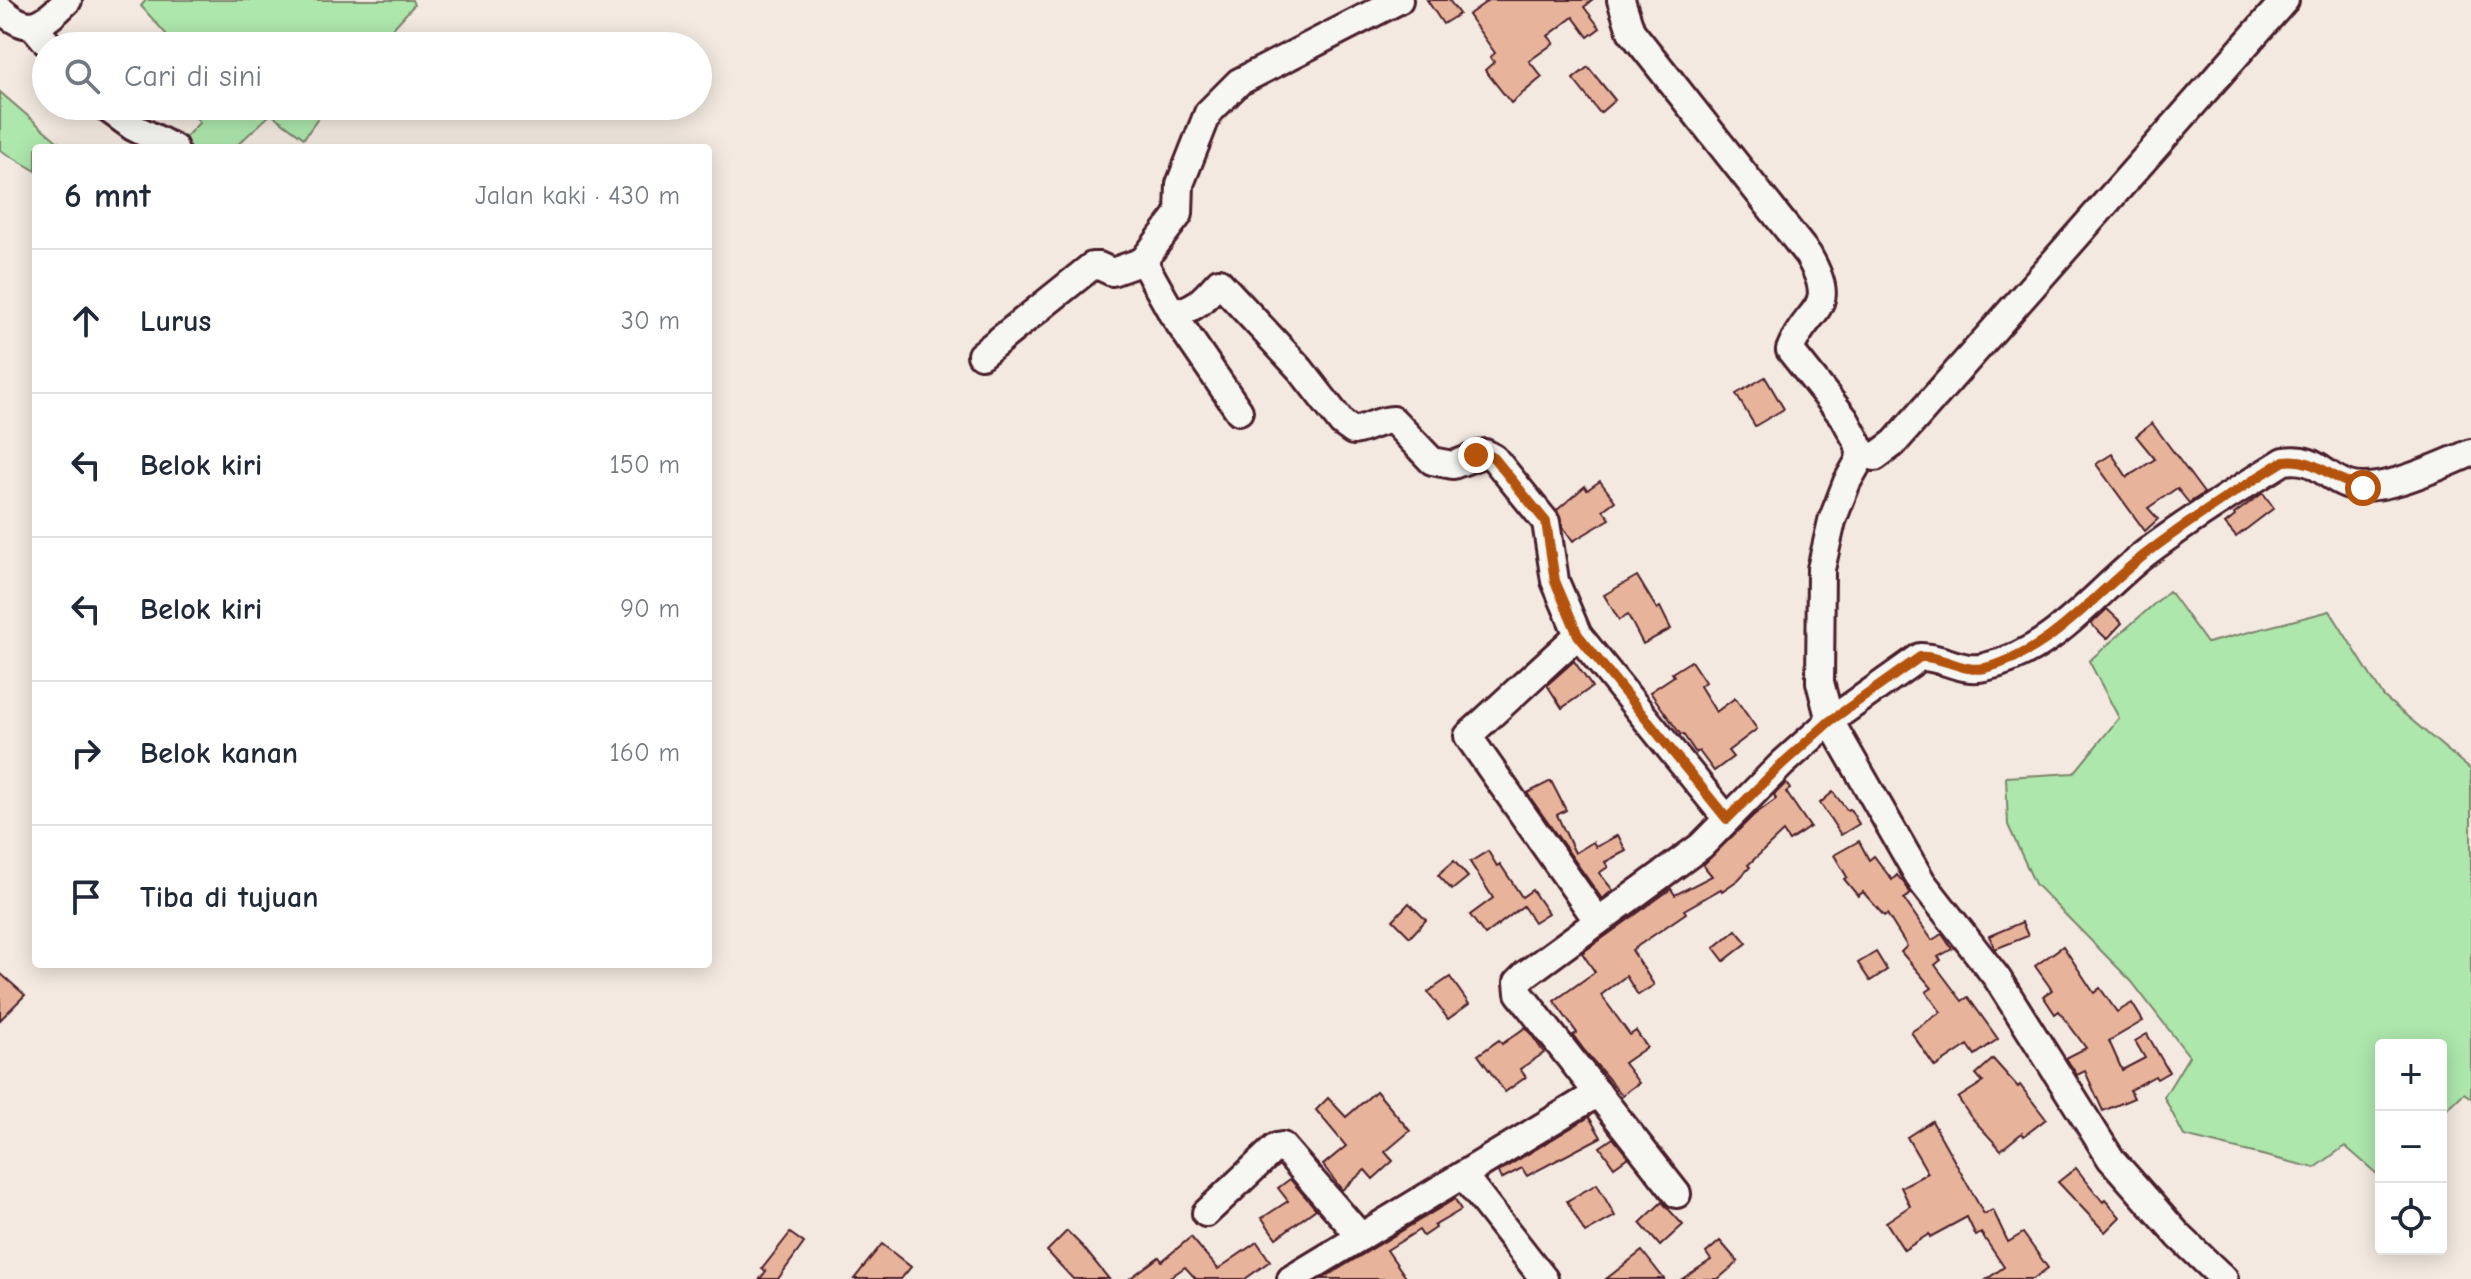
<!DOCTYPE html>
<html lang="id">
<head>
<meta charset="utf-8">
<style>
  body { margin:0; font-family:"Comic Neue",sans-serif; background:#f2f2f3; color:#1f2937 }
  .controls { position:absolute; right:24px; bottom:24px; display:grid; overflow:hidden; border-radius:8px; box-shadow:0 4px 20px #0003 }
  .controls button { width:72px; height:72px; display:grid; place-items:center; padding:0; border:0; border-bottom:2px solid #e0e1e3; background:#fff; color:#1f2937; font:40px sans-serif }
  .stop { position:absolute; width:24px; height:24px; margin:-18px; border:6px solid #b45309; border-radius:50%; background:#fff }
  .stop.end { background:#b45309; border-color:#fff; box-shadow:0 2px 8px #0008 }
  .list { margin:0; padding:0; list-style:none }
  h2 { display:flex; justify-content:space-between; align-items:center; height:104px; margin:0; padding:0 32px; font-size:34px }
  h2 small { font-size:26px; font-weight:400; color:#747a83 }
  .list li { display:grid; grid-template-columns:52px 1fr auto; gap:24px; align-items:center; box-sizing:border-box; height:144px; padding:0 32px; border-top:2px solid #e0e1e3 }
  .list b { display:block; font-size:30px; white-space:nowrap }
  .list em { font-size:26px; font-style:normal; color:#747a83 }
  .icon { flex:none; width:44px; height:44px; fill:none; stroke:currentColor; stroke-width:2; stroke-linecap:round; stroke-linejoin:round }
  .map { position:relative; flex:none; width:2471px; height:1279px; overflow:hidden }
  .search { position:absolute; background:#fff; box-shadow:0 4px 20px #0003; left:32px; top:32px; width:680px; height:88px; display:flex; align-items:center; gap:20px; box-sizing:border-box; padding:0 28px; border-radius:44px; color:#747a83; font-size:30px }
  .panel { position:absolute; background:#fff; box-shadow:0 4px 20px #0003; left:32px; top:144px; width:680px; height:824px; border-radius:8px }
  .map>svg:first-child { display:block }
  .green { fill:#ade7ac; stroke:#7c836c; stroke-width:2 }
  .building { fill:#e7b39a; stroke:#4a1f2b; stroke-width:2 }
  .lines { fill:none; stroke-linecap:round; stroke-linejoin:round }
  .minor-casing { stroke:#4a1f2b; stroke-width:32 }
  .minor { stroke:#f6f6f2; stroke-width:26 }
  .route { stroke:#b45309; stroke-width:10 }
</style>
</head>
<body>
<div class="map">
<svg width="2471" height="1279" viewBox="0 0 2471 1279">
  <rect width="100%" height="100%" fill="#f3e9e0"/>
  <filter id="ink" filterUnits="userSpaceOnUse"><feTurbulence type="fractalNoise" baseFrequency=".0125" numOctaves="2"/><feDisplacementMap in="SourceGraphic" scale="16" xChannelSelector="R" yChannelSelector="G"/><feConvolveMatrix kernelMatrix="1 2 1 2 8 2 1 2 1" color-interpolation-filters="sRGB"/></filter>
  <g filter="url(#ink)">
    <g class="green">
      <path d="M146,0h266l2,5 -37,41h-217l7,-11 -26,-29z"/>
      <path d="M0,92l65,56h-29v23l-36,-21z"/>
      <path d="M185,106h142l-23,32 -33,-24 -37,34h-59l25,-26z"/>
      <path d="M2169,591l38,52 123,-32 54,86 87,73v328l-7,-5 -23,22v-70h-60v127l-3,3 -33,-29 -30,22 -131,-32 -20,-39 25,-41 -57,-74 -97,-98 -27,-59 -2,-48 68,-4 45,-55 -30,-57z"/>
    </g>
    <g class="building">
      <path d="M1427,0h22l10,14 -16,10z"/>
      <path d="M1489,0h104l-9,7 16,21 -12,9 -15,-20 -25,19 6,7 -25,18 13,16 -31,26 -26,-33 9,-8 -4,-5 5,-4 -27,-38z"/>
      <path d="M1588,67l27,33 -15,13 -27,-34z"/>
      <path d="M1765,377l19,32 -29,17 -19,-32z"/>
      <path d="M2152,423l52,70 -15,10 -12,-15 -29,20 10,11 -13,12 -49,-67 16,-10 15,23 28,-18 -19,-23z"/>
      <path d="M1600,481l15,20 -12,9 7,9 -37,22 -10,-14 -6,-17 28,-24 2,4z"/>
      <path d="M2263,493l11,15 -38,29 -11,-13 10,-8 -1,-2z"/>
      <path d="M1637,576l20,33 3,-2 11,22 -28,15 -15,-29 -9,5 -15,-25z"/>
      <path d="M2107,609l15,14 -15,16 -16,-15z"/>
      <path d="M1574,661l18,26 -30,21 -15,-23z"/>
      <path d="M1691,661l14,21 -5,4 16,26 19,-14 22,31 -29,22 5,6 -19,14 -15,-20 -3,2 -13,-19 -2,1 -31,-43 24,-16 -2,-3z"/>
      <path d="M1551,781l15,29 -9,5 18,38 18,-11 3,5 22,-12 8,16 -21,11 3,5 -9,6 14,17 -11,9 -75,-106z"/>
      <path d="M1786,783l4,6 -4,3 24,35 -21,14 -6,-9 -35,33 2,2 -12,13 -16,11 -1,-2 -37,21 2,3 -54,37 22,35 -16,10 -12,-19 -25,19 29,40 6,-4 11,16 -23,16 15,20 -17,12 -38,-45 -11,-15 4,-2 -23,-32 41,-29 -13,-19 89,-64 4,6 37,-19 -9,-11 51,-50 22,-16 -2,-4z"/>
      <path d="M1833,792l14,18 3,-1 9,15 -18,11 -21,-32z"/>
      <path d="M1859,841l10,19 5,-4 18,24 5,-5 7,8 7,11 -7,5 28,41 10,-6 10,15 -14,8 3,3 -6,5 27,36 6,-4 30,42 -23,16 -7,-10 -33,22 -24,-35 30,-20 -15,-20 6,-4 -31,-36 6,-6 -20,-32 -3,2 -21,-24 -5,4 -14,-17 3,-2 -13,-22z"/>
      <path d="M1488,851l9,15 3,-2 22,33 10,-7 16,23 -14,9 -11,-16 -38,29 -15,-20 23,-17 -23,-36z"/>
      <path d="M1454,861l14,16 -16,13 -14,-15z"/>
      <path d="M1409,903l17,17 -16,17 -17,-17z"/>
      <path d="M2022,922l6,14 -33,13 -6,-13z"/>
      <path d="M1736,930l11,13 -23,18 -10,-13z"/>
      <path d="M2063,946l31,47 6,-5 17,24 15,-9 11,18 -34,20 13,29 23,-12 -10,-17 12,-7 22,38 -12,7 -2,-3 -25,14 4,8 -31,13 -18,-40 -8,4 -11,-17 20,-10 -27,-37 -4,3 -12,-18 9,-6 -17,-24z"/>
      <path d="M1876,952l11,18 -17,11 -12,-18z"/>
      <path d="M0,973l25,22 -25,25z"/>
      <path d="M1450,977l19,27 -21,15 -20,-27z"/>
      <path d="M1526,1027l18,26 -24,16 6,8 -21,15 -27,-37 21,-15 3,4z"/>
      <path d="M1993,1059l25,28 2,-2 26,34 -22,17 -2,-3 -21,17 -31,-34 -12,-18 25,-16 -7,-8z"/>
      <path d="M1376,1091l34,40 -25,21 8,9 -20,18 -8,-9 -23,20 -19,-25 23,-19 -30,-36 12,-12 18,19z"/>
      <path d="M1589,1117l12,20 -74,39 -5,-8 -21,11 -3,-7z"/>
      <path d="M1932,1121l52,93 9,-4 15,32 15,-9 25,35 -15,11h-46l17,-12 -23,-34 -5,3 -9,-19 -37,20 -1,-3 -25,16 -18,-28 24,-16 -9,-19 27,-14 -21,-36z"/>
      <path d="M1613,1138l15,19 -14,10 -14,-20z"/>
      <path d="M2076,1168l27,34 2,-2 15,17 -15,15 -47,-50z"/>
      <path d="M1290,1179l26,30 -40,29 -14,-20 26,-17 -10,-13z"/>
      <path d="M1597,1184l18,32 -30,17 -18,-32z"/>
      <path d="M1455,1199l6,11 -27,16 1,2 -12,8 -4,-6 -32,20 20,29h-85z"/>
      <path d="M1662,1202l21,23 -23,21 -20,-23z"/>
      <path d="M1067,1231l16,16 26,32h-36l-26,-28z"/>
      <path d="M790,1233l14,10 -26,36h-18l6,-8 -4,-2z"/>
      <path d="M1191,1237l27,32 39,-27 13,19 -25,18h-49l-11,-12 -17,12h-39l30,-22 3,4z"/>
      <path d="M1720,1241l18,21 -20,17h-36l29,-19 -5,-7z"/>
      <path d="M882,1244l29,23 -10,12h-47z"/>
      <path d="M1642,1251l22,28h-58z"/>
    </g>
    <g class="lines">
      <g class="minor-casing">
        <g id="minor">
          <path d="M1621,0l10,31 177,224c33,57 -1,50 -18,95l55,69 13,24 2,9 -1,9 -12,21 -15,39 -11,48 -1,113 10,39 92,161 75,96 114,181 68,77 45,43"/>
          <path d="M0,9c30,26 41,18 68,-9"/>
          <path d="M33,26l17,20"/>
          <path d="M104,106l29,21 41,21"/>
          <path d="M1172,313c23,-3 32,-14 47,-31l81,87 42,54 11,8c15,-2 25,-11 40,-11l39,41 21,4 32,-12 9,5 52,64 9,59 23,54 149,184"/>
          <path d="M981,355l111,-89h7l13,6 31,-11"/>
          <path d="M1239,411l-67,-98 -29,-52 36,-47 1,-30 28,-71 31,-31 160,-82"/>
          <path d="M1860,452l15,5 19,-14 391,-443"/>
          <path d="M1578,635l-110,101 129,184"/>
          <path d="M1463,1175l81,104"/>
          <path d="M1677,1194l-158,-201 -1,-11 8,-8 175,-128 81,-82 48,-43 90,-64c22,-1 42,16 65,10 70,-16 108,-73 162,-115 44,-33 90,-62 137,-91 31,-5 37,13 62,23 31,13 95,-19 125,-31"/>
          <path d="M1206,1213l70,-66 6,-1 79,91"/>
          <path d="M1291,1279l307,-186"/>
        </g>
      </g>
      <use href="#minor" class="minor"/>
    </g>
  </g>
  <g class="lines" filter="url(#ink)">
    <path class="route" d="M1476,455l9,-2 9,5 52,64 9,59 23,54 149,184 55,-55 48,-43 90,-64c22,-2 42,16 65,11 69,-17 109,-75 162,-115 44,-34 90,-63 137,-92 31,-5 50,21 79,27"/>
  </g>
</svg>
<div class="controls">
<button>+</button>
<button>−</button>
<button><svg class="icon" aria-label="locate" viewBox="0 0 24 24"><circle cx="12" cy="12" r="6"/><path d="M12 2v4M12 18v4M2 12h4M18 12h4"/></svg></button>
</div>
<div class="stop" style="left:2363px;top:488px"></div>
<div class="stop end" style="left:1476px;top:455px"></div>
<div class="search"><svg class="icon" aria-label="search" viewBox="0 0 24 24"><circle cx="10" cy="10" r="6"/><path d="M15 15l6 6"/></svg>Cari di sini</div>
<section class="panel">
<h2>6 mnt<small>Jalan kaki · 430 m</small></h2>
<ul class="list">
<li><svg class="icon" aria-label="ahead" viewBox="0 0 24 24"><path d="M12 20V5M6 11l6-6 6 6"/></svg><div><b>Lurus</b></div><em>30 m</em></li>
<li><svg class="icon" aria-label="left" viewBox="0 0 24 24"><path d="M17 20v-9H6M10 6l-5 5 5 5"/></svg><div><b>Belok kiri</b></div><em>150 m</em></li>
<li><svg class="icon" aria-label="left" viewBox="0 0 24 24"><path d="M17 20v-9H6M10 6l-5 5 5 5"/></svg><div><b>Belok kiri</b></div><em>90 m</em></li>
<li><svg class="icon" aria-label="right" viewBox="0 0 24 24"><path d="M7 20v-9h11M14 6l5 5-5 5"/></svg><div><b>Belok kanan</b></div><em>160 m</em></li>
<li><svg class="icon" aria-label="arrive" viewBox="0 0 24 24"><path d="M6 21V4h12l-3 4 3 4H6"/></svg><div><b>Tiba di tujuan</b></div></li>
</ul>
</section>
</div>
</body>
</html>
